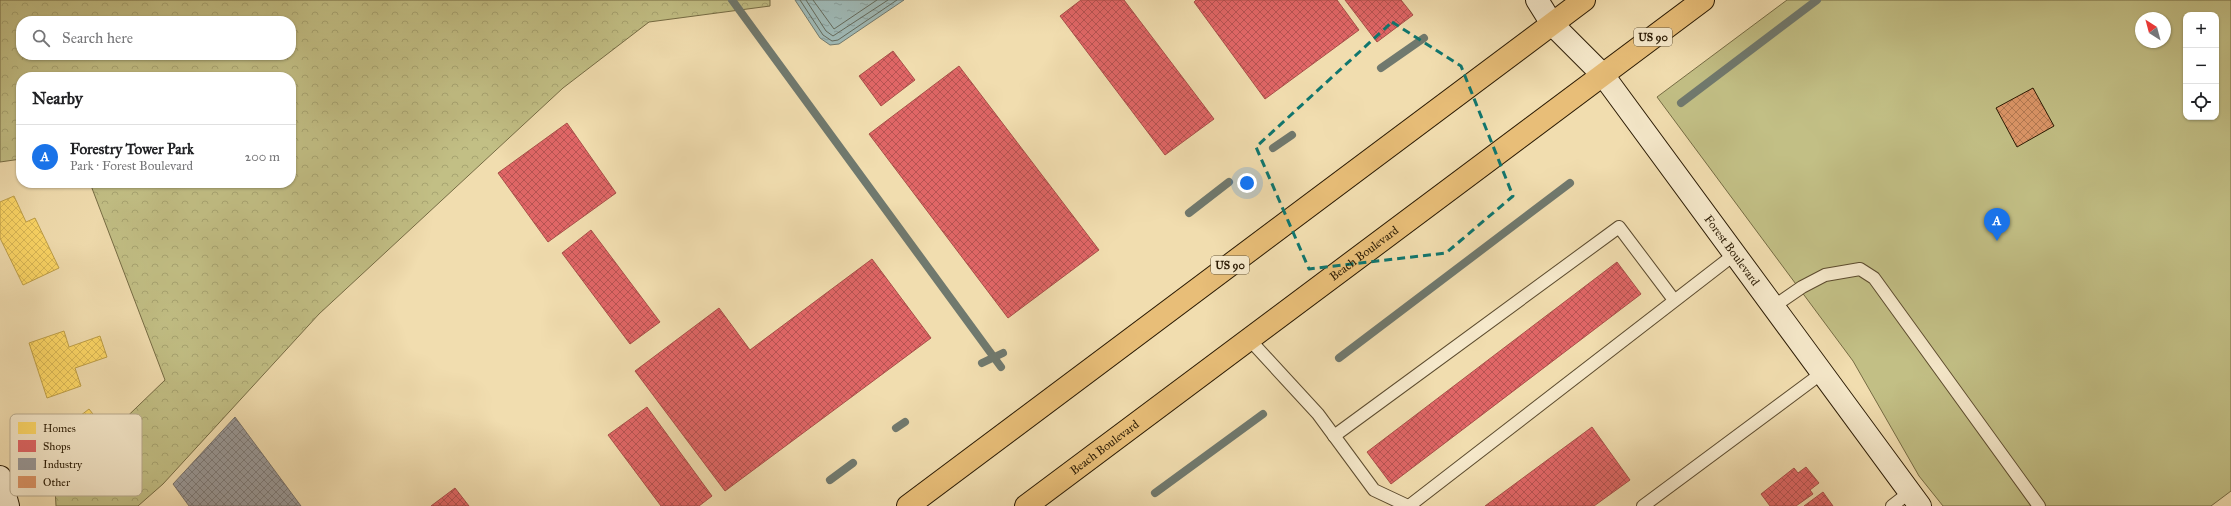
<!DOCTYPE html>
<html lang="en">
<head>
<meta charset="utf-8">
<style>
  body { margin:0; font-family:"IM FELL Great Primer",serif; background:#f2f2f2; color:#202124 }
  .controls { position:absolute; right:12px; top:12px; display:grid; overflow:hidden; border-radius:8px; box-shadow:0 1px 3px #0004 }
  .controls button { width:36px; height:36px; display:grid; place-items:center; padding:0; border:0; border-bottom:1px solid #e0e0e0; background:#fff; color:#202124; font:20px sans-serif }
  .compass { position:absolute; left:2135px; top:12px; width:36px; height:36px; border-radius:50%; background:#fff; box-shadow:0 1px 3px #0004; rotate:324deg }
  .you { position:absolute; left:1247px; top:183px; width:14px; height:14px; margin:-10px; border:3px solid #fff; border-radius:50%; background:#1a73e8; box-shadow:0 0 0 6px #1a73e833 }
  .badge { display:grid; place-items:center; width:26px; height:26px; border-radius:50%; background:#1a73e8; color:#fff; font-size:13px; font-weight:700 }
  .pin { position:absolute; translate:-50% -33px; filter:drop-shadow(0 1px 2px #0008) }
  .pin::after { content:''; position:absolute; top:21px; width:14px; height:12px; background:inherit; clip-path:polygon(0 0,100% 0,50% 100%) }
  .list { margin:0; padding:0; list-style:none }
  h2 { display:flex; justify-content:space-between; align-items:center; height:52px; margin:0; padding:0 16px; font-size:17px }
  h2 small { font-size:13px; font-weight:400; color:#757577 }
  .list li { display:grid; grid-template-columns:26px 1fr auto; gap:12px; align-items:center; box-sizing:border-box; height:64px; padding:0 16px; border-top:1px solid #e0e0e0 }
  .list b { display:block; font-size:15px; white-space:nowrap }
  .list p { margin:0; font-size:13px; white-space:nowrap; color:#757577 }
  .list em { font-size:13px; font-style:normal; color:#757577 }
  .icon { flex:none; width:22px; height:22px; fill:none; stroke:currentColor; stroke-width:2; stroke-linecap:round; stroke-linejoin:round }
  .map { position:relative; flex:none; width:2231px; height:506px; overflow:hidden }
  .search { position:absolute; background:#fff; box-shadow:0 1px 3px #0004; left:16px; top:16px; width:280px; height:44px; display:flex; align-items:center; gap:10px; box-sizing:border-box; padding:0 14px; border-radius:16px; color:#757577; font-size:15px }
  .panel { position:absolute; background:#fff; box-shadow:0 1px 3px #0004; left:16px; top:72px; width:280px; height:116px; border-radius:16px }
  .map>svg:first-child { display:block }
  .forest { fill:url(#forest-crowns); stroke:#766c44; fill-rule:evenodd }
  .park { fill:#c2bf85; stroke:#766c44; fill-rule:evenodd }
  .water { fill:url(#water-ripples); stroke:#70796e }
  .homes { fill:url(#homes-cross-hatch); stroke:#bfa048 }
  .shops { fill:url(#shops-cross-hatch); stroke:#a94f48 }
  .industry { fill:url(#industry-cross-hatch); stroke:#78736c }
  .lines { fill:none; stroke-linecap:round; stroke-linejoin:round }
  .shore { stroke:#646a5c; stroke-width:1 }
  .stream { stroke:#70796e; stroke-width:8 }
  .building { fill:url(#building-cross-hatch); stroke:#2a1a03 }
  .lane-casing { stroke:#5c4b2e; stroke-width:14 }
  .secondary-casing { stroke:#2a1a03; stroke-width:24 }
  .highway-casing { stroke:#2a1a03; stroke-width:24 }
  .lane { stroke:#f6e9cb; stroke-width:12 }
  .secondary { stroke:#f6e9cb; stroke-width:22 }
  .highway { stroke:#e8be78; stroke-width:22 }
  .marked { fill:none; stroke:#0f766e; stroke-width:3; stroke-dasharray:8 5; stroke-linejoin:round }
  .labels { text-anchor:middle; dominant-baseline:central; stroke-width:4; stroke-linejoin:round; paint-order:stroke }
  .shield { fill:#f6e9cb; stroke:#67583f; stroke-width:1 }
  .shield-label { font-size:11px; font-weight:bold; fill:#2a1a03 }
  .street-label { font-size:12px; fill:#2a1a03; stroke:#f6e9cb }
  .key { fill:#f6e9cb; stroke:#b9ab8f; stroke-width:1 }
  .key-label { font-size:11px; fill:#2a1a03 }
</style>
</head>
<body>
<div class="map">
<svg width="2231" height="506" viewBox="0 0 2231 506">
  <defs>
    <pattern id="forest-crowns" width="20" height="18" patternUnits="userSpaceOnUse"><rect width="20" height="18" fill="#c2bf85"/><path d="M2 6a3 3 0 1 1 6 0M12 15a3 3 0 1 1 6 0" fill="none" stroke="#a7a471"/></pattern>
    <pattern id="water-ripples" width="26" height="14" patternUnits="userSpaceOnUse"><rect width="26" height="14" fill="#9fb9b6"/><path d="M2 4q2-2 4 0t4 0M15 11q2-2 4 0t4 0" fill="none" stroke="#899e9b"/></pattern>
    <pattern id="homes-cross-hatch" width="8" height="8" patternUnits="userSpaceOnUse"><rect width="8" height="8" fill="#ffd966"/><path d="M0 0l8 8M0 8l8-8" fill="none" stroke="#dbba57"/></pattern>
    <pattern id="shops-cross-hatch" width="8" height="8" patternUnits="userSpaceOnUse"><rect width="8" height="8" fill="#e06666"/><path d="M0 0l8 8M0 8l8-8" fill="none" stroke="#b65352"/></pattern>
    <pattern id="industry-cross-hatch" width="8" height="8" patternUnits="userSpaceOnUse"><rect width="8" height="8" fill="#999"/><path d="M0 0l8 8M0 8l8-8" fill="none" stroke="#7d7c7b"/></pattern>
    <pattern id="building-cross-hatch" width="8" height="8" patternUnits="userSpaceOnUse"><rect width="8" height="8" fill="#dc9668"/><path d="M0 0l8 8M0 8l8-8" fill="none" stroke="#b37a53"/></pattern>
  </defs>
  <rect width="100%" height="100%" fill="#f1ddaf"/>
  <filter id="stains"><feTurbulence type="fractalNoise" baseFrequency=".005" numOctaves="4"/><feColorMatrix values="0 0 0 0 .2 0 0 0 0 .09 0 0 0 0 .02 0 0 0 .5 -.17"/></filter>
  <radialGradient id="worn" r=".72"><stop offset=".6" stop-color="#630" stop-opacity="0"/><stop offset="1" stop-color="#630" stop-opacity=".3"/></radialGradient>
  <path class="forest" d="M0,0h770v6l-121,16 -86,66 -244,226 -156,170 -25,22h-82l-1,-20 110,-106 -75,-197h201v-106h-270v82l-21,3zM21,21h270v34h-270z"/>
  <path class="park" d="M1787,0h444v491l-20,15h-268l-24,-30 -66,-115 -196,-264zM2186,15h30v102h-30zM2141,18h24v24h-24z"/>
  <path class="water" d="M795,0h109l-65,44 -9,1 -10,-7z"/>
  <g class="homes">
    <path d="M14,196l12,26 9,-4 24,50 -36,17 -23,-47v-36z"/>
    <path d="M64,331l5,16 31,-11 7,21 -32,11 6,18 -34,12 -18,-55z"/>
    <path d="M89,409l36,46 -43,34 -37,-46z"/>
  </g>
  <g class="shops">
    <path d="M1081,0h43l90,119 -49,36 -105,-139z"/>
    <path d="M1196,0h141l22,30 -94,69 -71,-97z"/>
    <path d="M1345,0h56l12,15 -36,27z"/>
    <path d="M893,51l22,29 -34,26 -22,-30z"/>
    <path d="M959,66l140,184 -91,68 -139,-184z"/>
    <path d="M567,123l49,70 -68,49 -50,-69z"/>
    <path d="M591,230l69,92 -30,22 -68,-91z"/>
    <path d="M872,259l59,79 -206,153 -90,-120 84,-63 31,42z"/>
    <path d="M1617,262l24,32 -250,190 -24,-32z"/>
    <path d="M647,407l65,89 -13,10h-38l-53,-71z"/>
    <path d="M1592,427l38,53 -36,26h-109z"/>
    <path d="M1806,467l13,16 -9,7 3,4 -17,12h-26l-9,-12 33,-26 4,5z"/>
    <path d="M455,488l14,18h-38z"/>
    <path d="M1823,492l10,14h-29z"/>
  </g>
  <path class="industry" d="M235,417l66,89h-112l-16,-22z"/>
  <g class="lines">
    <g class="shore">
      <path d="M800,0l23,35 9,6 6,-1 59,-40"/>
      <path d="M806,0l20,31 7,5 55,-36"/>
      <path d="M813,0l21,29 43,-29"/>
    </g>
    <g class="stream">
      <path d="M732,0l269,367"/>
      <path d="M1381,68l43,-30"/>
      <path d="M1681,103l136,-103"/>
      <path d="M1273,148l19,-13"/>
      <path d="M1189,213l40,-31"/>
      <path d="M1339,358l231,-175"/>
      <path d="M982,363l21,-10"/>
      <path d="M896,428l9,-6"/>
      <path d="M830,480l23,-17"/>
      <path d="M1155,493l108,-79"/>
    </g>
  </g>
  <path class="building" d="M2033,88l21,38 -37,21 -21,-39z"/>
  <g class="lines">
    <g class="lane-casing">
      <g id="lane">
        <path d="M1773,307l29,-20 23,-12 35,-6 14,9 165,228"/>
        <path d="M1249,339l69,75 56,76 34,16"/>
        <path d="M1334,436l285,-209 55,73"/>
        <path d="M1409,506l326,-252"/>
        <path d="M1643,506l179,-133"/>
        <path d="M1892,506l18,-14"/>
      </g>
    </g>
    <g class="secondary-casing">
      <g id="secondary">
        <path id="s1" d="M1537,0l15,24 51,51 317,431"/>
        <path d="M0,477l8,29"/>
      </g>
    </g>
    <g class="highway-casing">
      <g id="highway">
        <path d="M908,506l676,-506"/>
        <path id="s2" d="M1026,506l677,-506"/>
      </g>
    </g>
    <use href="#lane" class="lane"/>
    <use href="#secondary" class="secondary"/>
    <use href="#highway" class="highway"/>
  </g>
  <path class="marked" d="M1392,22l69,44 52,130 -67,57 -137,16 -53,-122z"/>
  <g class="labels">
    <g class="shield">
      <rect x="1634" y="28" width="38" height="18" rx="3"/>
      <rect x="1211" y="256" width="38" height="18" rx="3"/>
    </g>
    <g class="shield-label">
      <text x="1653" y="37">US 90</text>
      <text x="1230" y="265">US 90</text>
    </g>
    <g class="street-label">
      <text stroke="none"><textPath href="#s1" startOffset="318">Forest Boulevard</textPath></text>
      <text stroke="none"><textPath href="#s2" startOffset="422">Beach Boulevard</textPath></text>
      <text stroke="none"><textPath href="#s2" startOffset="98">Beach Boulevard</textPath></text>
    </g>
  </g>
  <rect x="10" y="414" width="132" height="82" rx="6" class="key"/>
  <rect x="18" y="422" width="18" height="12" fill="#ffd966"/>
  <rect x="18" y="440" width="18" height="12" fill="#e06666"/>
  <rect x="18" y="458" width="18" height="12" fill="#999"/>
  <rect x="18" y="476" width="18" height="12" fill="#dc9668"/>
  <g class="key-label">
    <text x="43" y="432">Homes</text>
    <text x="43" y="450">Shops</text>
    <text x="43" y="468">Industry</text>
    <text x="43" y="486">Other</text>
  </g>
  <rect width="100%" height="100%" filter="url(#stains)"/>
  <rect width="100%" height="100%" fill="url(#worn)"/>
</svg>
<div class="controls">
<button>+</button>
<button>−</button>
<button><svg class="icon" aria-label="locate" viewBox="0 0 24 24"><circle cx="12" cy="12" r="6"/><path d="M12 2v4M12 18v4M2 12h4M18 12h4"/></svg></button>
</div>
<svg class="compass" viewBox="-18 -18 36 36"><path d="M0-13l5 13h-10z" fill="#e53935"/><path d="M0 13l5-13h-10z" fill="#757577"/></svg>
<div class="you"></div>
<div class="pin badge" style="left:1997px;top:241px">A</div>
<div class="search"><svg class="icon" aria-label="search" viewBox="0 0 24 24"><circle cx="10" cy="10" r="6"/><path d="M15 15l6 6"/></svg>Search here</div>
<section class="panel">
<h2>Nearby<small></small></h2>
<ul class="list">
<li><span class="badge">A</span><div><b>Forestry Tower Park</b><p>Park · Forest Boulevard</p></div><em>200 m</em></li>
</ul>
</section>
</div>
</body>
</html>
